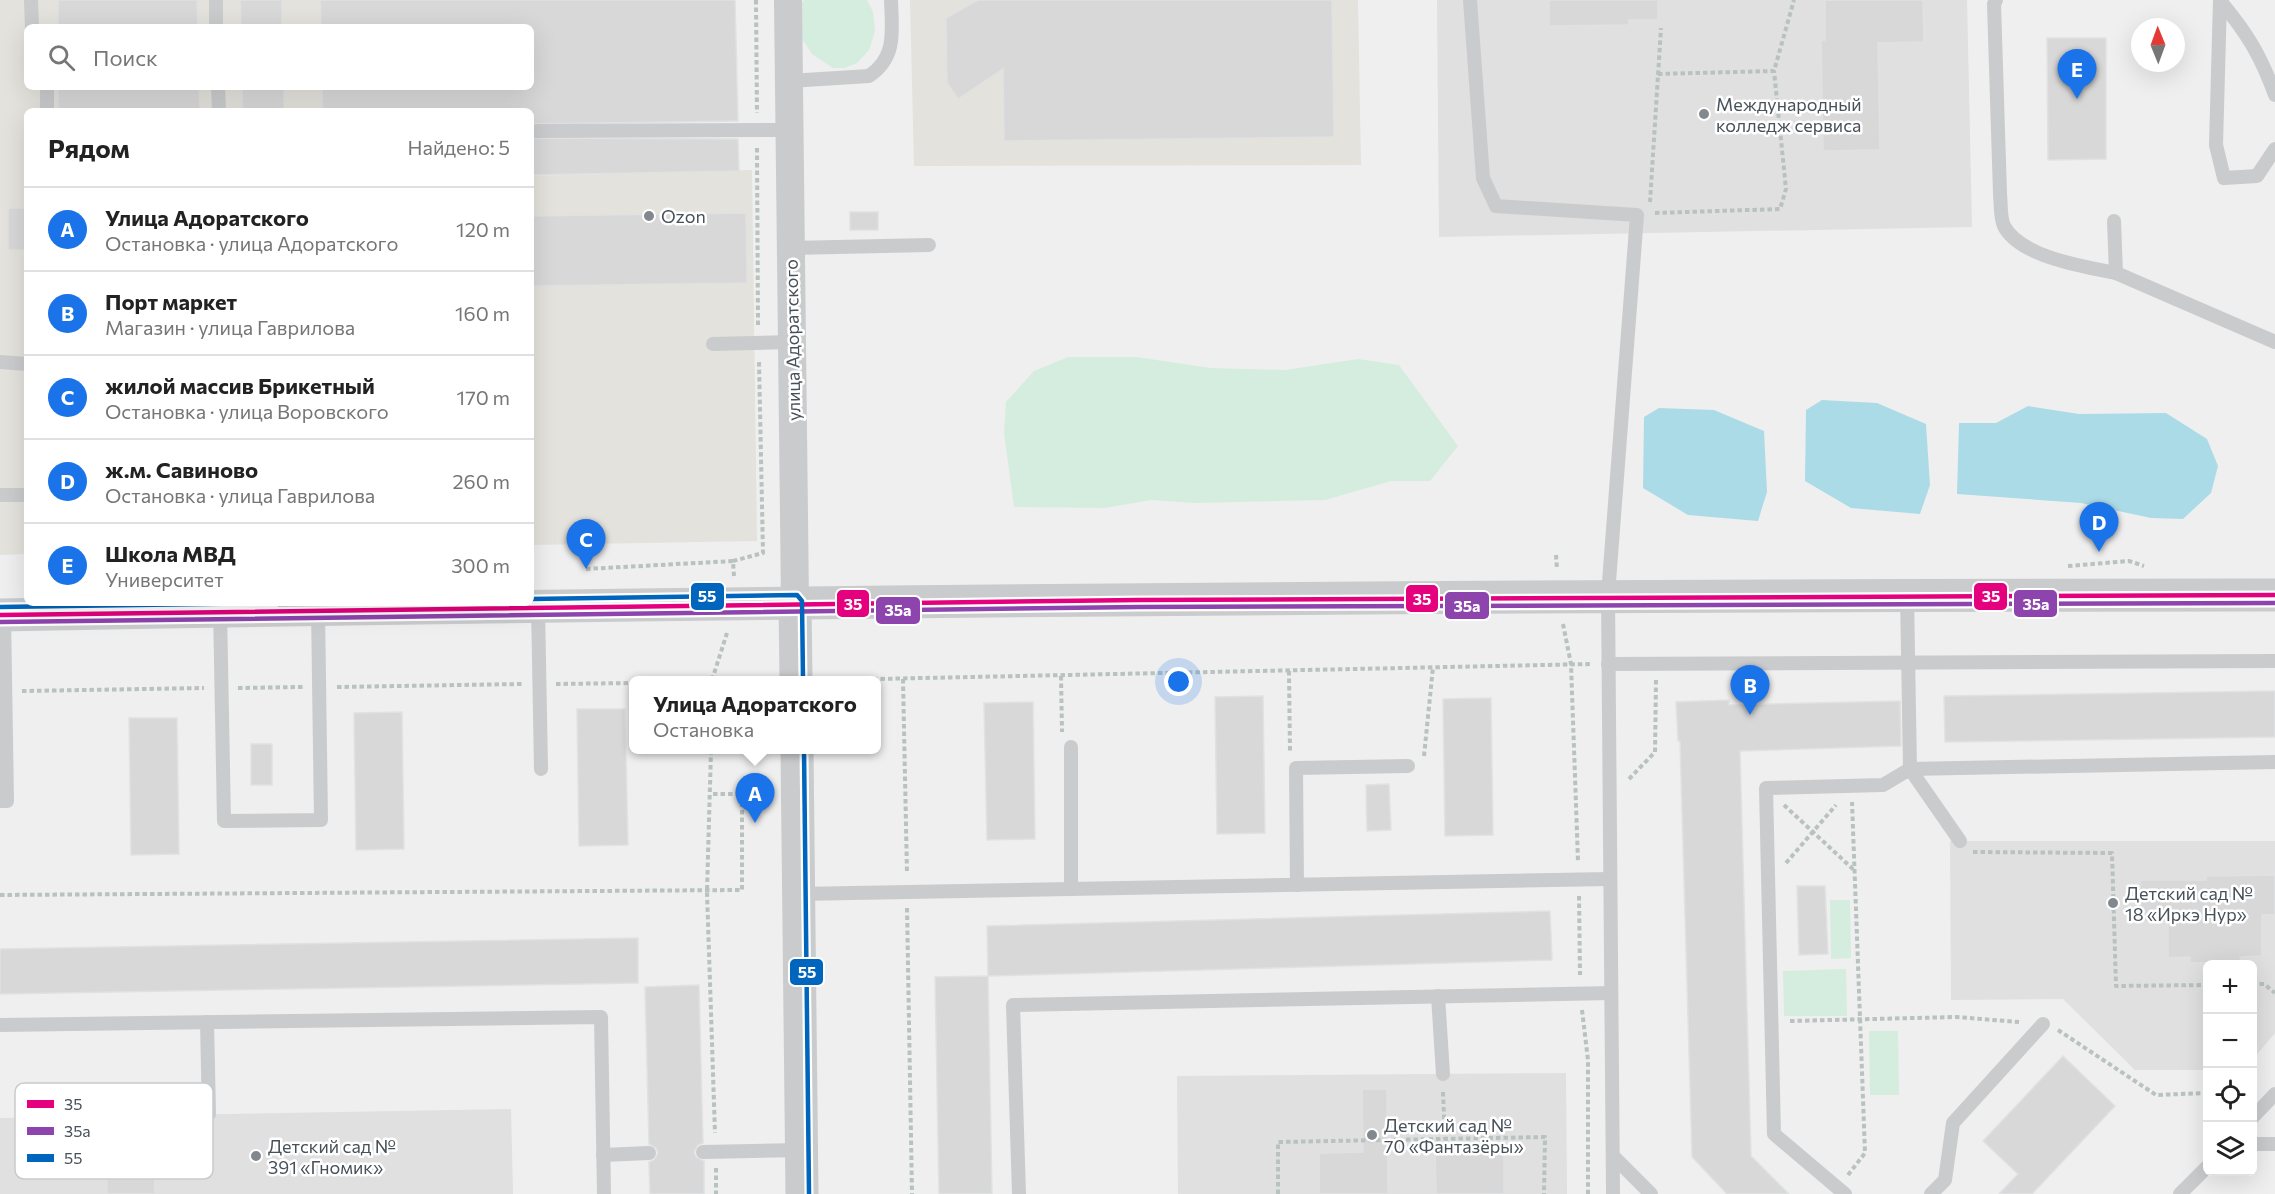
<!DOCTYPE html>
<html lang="ru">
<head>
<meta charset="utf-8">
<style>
  body { margin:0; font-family:Commissioner,sans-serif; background:#f6f6f6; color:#222 }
  .controls { position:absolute; right:18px; bottom:18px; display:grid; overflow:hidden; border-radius:9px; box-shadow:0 6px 24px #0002 }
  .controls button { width:54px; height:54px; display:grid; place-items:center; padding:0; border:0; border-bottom:2px solid #e0e0e0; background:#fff; color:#222; font:30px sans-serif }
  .compass { position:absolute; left:2131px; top:18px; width:54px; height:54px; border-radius:50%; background:#fff; box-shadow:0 6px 24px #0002; rotate:359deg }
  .you { position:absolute; left:1179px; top:682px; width:21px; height:21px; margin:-15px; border:4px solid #fff; border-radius:50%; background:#1a73e8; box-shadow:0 0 0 9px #1a73e833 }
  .badge { display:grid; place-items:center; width:39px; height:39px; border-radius:50%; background:#1a73e8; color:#fff; font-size:20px; font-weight:700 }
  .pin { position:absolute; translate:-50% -50px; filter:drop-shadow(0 2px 3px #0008) }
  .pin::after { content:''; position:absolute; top:32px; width:21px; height:18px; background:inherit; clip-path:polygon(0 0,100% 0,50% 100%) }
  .popup { position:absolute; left:629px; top:676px; width:252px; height:78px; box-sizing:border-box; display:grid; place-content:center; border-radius:9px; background:#fff; filter:drop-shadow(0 2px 4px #0005); font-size:20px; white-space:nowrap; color:#767676 }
  .popup b { font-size:22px; color:#222 }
  .popup::after { content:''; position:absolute; left:50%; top:100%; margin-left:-12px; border:12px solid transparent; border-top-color:#fff }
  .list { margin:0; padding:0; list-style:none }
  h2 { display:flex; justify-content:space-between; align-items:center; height:78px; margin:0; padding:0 24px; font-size:26px }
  h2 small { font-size:20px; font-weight:400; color:#767676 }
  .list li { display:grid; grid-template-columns:39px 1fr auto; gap:18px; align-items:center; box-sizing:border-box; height:84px; padding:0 24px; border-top:2px solid #e0e0e0 }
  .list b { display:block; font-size:22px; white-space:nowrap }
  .list p { margin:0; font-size:20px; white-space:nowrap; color:#767676 }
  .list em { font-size:20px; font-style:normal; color:#767676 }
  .icon { flex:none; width:33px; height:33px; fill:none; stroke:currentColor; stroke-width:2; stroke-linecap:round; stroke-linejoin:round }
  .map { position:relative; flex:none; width:2275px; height:1194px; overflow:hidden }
  .search { position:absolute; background:#fff; box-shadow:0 6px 24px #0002; left:24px; top:24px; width:510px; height:66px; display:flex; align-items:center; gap:15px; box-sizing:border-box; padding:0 21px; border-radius:9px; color:#767676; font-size:22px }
  .panel { position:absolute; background:#fff; box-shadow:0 6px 24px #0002; left:24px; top:108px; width:510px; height:498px; border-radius:9px }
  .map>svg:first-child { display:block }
  .commercial { fill:#e4e2dc }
  .education { fill:#e1e0e0 }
  .green { fill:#d5edde }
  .water { fill:#acdbe8 }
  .building { fill:#d8d8d9; stroke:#e0e1e2; stroke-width:1.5 }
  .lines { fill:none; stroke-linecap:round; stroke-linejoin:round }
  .path { stroke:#b8c2bf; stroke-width:4; stroke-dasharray:4.5 3; stroke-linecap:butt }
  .service { stroke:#c9cbcd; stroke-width:14 }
  .minor { stroke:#c9cbcd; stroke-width:28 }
  .tertiary { stroke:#c9cbcd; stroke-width:33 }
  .bus-1-casing { stroke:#fff; stroke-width:9 }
  .bus-2-casing { stroke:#fff; stroke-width:9 }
  .bus-3-casing { stroke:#fff; stroke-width:9 }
  .bus-1 { stroke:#e5007d; stroke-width:4.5 }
  .bus-2 { stroke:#8e44ad; stroke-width:4.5 }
  .bus-3 { stroke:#0065bd; stroke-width:4.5 }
  .poi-dot { fill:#82888e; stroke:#fff; stroke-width:2 }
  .labels { text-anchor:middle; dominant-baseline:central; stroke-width:5; stroke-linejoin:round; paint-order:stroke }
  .poi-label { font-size:18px; fill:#47515a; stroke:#fff; text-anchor:start }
  .street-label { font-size:18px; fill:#47515a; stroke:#fff }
  .key { fill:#fff; stroke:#c8cbce; stroke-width:1.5 }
  .key-label { font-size:16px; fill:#47515a }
  .line-badge { stroke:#fff; stroke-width:2 }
  .badge-label { font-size:16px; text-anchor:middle; font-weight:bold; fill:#fff }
</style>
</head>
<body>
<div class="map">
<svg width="2275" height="1194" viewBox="0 0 2275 1194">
  <rect width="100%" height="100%" fill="#efefef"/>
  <g class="commercial">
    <path d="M0,0h366l1,27h-340v60h341v24h-341v443l-27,1z"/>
    <path d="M910,0h448l3,165 -447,1z"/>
    <path d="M752,170l5,371 -226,4v-369z"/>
  </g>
  <g class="education">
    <path d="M1437,0h530l5,227 -533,10z"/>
    <path d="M1950,841h325v192l-22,26 -1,-95h-44l-1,106h-72l-72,-71 -112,1z"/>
    <path d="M1566,1073l1,121h-389l-1,-118z"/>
    <path d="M511,1109l2,85h-513v-76z"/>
  </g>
  <g class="green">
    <path d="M804,0h63l6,12 2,19 -6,19 -12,13 -12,5h-12l-21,-14 -10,-15v-36z"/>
    <path d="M1068,357h68l75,11 74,2 73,-11 41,6 59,81 -28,35h-39l-66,19 -131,3 -43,-3 -46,8 -91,-1 -10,-74 2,-31 28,-31z"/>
    <path d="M1830,900h20l1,58 -20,1z"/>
    <path d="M1846,969l1,47h-63l-1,-45z"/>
    <path d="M1869,1031h29l1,64h-29z"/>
  </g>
  <g class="water">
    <path d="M1822,400l55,3 49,21 4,61 -10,29 -69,-6 -46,-27 1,-71z"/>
    <path d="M2028,406l51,8 87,-1 41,26 11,27 -7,27 -28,26 -32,-1 -70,-15 -124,-9 2,-71h37z"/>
    <path d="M1659,408l55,2 50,21 3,61 -9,29 -70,-6 -45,-27 1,-71z"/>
  </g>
  <g class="building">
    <path d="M58,0h139l1,27h-140z"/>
    <path d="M240,0h42v27h-41z"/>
    <path d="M320,0h415l3,121 -207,3v-13h-209v-24h209v-60h-210z"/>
    <path d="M978,0h354l2,137 -330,4 -1,-72 -45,30 -11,-16 -1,-65z"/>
    <path d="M1549,0h109v20h-29v5l-80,1z"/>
    <path d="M1825,0h98l1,42 -46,1 2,107 -57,1 -2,-111h4z"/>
    <path d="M2047,38h59v121l-58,1z"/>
    <path d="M58,87h141l1,24h-142z"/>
    <rect x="242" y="87" width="42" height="24"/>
    <path d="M531,138l207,1 1,32 -208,4z"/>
    <rect x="8" y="208" width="19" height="42"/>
    <rect x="850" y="212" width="28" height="18"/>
    <path d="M746,213l1,70 -216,3v-70z"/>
    <path d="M2275,691v46l-330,5 -1,-46z"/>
    <path d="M1263,696l2,137 -48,1 -2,-137z"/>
    <path d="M1491,698l2,137 -48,1 -2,-137z"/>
    <path d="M1729,700v5l171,-4 1,45 -161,5 11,405 38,38h-62l-35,-37 -12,-416h-2l-2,-39z"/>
    <path d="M1033,702l2,137 -48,1 -3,-137z"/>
    <path d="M577,709h48l3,136 -49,1z"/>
    <path d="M402,712l2,137 -48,1 -2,-137z"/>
    <path d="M129,718h48l2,136 -48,1z"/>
    <rect x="251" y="744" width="21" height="41"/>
    <path d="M1389,784l2,46 -24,1 -1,-46z"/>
    <path d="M2275,875v40h-13v41l-22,1 1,5 -51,1v-6l-22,1v-36h-27l-1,-42h66v-4z"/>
    <path d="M1797,886h28l3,68 -29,1z"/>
    <path d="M1550,911l2,49 -564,16 -1,-50z"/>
    <path d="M638,938v45l-638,11v-45z"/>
    <path d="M988,976l4,218h-53l-4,-217z"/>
    <path d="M699,985l4,158 -5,2 -4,7 2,5 8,4v33h-54l-1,-32 5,-2 4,-7 -2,-5 -7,-4 -4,-157z"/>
    <path d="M2063,1056l52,50 -83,88h-33l19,-20 -35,-33z"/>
    <path d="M1362,1089h25l1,105h-69v-41l44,-1z"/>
    <path d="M154,1150l1,44h-48l-1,-43z"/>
    <path d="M1504,1150v44h-68l-1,-42z"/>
  </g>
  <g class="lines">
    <g class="path">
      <path d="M756,0l1,113"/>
      <path d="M1658,74l116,-3 20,-71"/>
      <path d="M757,148l1,178"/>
      <path d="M1650,202l11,-174"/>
      <path d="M1655,213l125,-4 6,-20 -12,-118"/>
      <path d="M1556,555l1,14"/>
      <path d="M2068,566l61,-5 15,5"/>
      <path d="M586,569l147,-8"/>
      <path d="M734,576l-1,-15 30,-8 -4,-192"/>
      <path d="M1563,624l8,40 7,197"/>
      <path d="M1289,671l1,80"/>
      <path d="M1061,676l1,56"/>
      <path d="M903,679l4,195"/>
      <path d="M712,680l15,-47"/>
      <path d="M828,680l764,-16"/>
      <path d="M556,684l78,-1"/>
      <path d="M337,687l185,-3"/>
      <path d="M238,688l65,-1"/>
      <path d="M22,691l182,-3"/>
      <path d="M711,750l-4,142 8,241"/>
      <path d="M1424,756l9,-89"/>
      <path d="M1629,779l26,-27 1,-72"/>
      <path d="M1784,805l71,66"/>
      <path d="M1973,852l139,1 4,133 92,-1"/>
      <path d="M1786,863l50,-58"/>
      <path d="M0,895l742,-5v-96h-32"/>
      <path d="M1579,896l1,79"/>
      <path d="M907,908l5,286"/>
      <path d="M2252,984h12l11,9"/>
      <path d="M1582,1010l6,50v134"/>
      <path d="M1790,1021l166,-4 63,5"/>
      <path d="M2058,1030l98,65 52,-2"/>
      <path d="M1443,1092l2,47"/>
      <path d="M716,1168v26"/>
      <path d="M1848,1175l17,-22 -13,-351"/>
      <path d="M1278,1194v-52l267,-5 -1,57"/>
    </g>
    <g class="service">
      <path d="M31,0l1,27"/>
      <path d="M216,0v27"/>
      <path d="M1470,0l13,178 13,28 141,9 -29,380 5,599"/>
      <path d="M1996,0l-2,4 6,190c1,9 0,24 4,32 16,31 81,41 112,47"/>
      <path d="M2220,0l-4,145 8,33 33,-2 18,-27"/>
      <path d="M2221,2c26,31 40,54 54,93"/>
      <path d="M789,81l80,-5c28,-19 23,-45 22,-76"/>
      <path d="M47,87v24"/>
      <path d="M218,87l1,24"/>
      <path d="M536,131l253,-1"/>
      <path d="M2114,221l2,52 159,69"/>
      <path d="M791,248l138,-3"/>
      <path d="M713,344l79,-2"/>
      <path d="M0,362l27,2"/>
      <path d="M0,495h27"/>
      <path d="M538,606l3,163"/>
      <path d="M220,609l4,212 97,-1 -3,-211"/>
      <path d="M1608,664l667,-3"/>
      <path d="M1910,769l365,-7"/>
      <path d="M1910,769l50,72"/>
      <path d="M0,801h7l-3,-186"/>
      <path d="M1297,885l-1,-117 112,-2"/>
      <path d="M1071,889v-142"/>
      <path d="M798,894l812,-15"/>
      <path d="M1438,996l5,78"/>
      <path d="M207,1022l2,92"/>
      <path d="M0,1025l601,-8 3,177"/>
      <path d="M2252,1118l23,-24"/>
      <path d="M2252,1144h23"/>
      <path d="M703,1152l98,-2"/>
      <path d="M603,1155l46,-2"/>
      <path d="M1613,1156l38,38"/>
      <path d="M1019,1194l-6,-189 598,-12"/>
      <path d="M1845,1194l-71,-60 -8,-346 117,-3 27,-16 -3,-174"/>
      <path d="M1931,1194l14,-14 8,-57 90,-99"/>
      <path d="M2180,1194l28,-28"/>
    </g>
    <path class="minor" d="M788,0l7,602"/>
    <g class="tertiary">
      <path d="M795,602l1,78"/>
      <path d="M0,615c758,-14 1517,-20 2275,-20"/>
      <path d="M797,750l5,444"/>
    </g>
    <g class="bus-1-casing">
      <path id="bus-1" d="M0,615l1138,-15 1137,-5"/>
    </g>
    <g class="bus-2-casing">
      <path id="bus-2" d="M0,622l1138,-15 1137,-4"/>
    </g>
    <g class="bus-3-casing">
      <g id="bus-3">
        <path d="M531,599l266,-4 5,6 1,79"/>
        <path d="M0,607l275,-4"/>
        <path d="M804,750l5,444"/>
      </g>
    </g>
    <use href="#bus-1" class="bus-1"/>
    <use href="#bus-2" class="bus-2"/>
    <use href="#bus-3" class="bus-3"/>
  </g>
  <g class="poi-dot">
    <circle cx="1704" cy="114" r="6"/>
    <circle cx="649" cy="216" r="6"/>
    <circle cx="2113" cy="903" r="6"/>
    <circle cx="1372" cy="1135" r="6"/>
    <circle cx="256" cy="1156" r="6"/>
  </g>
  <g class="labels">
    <g class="poi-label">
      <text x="1716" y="104">Международный<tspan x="1716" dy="21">колледж сервиса</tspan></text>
      <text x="661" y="216">Ozon</text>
      <text x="2125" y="893">Детский сад №<tspan x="2125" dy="21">18 «Иркэ Нур»</tspan></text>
      <text x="1384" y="1125">Детский сад №<tspan x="1384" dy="21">70 «Фантазёры»</tspan></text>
      <text x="268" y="1146">Детский сад №<tspan x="268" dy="21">391 «Гномик»</tspan></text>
    </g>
    <g class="street-label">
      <text transform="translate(792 340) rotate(-91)">улица Адоратского</text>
    </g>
  </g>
  <rect x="15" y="1083" width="198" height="96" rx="9" class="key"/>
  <rect x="27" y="1100" width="27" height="8" fill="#e5007d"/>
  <rect x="27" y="1127" width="27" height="8" fill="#8e44ad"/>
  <rect x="27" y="1154" width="27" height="8" fill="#0065bd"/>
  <g class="key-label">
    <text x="64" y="1110">35</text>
    <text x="64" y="1137">35a</text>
    <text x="64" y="1164">55</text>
  </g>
  <g class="line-badge">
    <rect x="1973" y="582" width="35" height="29" rx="6" fill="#e5007d"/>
    <rect x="690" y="582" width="35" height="29" rx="6" fill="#0065bd"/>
    <rect x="1405" y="584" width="34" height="29" rx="6" fill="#e5007d"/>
    <rect x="836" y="589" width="34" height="29" rx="6" fill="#e5007d"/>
    <rect x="2013" y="589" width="45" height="29" rx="6" fill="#8e44ad"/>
    <rect x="1444" y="591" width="46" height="29" rx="6" fill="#8e44ad"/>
    <rect x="875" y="596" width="46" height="29" rx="6" fill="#8e44ad"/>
    <rect x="789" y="958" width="35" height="28" rx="6" fill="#0065bd"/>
  </g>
  <g class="badge-label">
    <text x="1991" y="602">35</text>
    <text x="707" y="602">55</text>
    <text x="1422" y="605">35</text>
    <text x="853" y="610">35</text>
    <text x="2036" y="610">35a</text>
    <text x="1467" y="612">35a</text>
    <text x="898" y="616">35a</text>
    <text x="807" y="978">55</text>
  </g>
</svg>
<div class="controls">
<button>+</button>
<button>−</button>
<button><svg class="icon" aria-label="locate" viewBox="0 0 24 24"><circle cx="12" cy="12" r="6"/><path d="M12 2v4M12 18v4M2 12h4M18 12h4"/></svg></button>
<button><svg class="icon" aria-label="layers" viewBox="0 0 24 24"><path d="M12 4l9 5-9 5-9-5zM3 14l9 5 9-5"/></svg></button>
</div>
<svg class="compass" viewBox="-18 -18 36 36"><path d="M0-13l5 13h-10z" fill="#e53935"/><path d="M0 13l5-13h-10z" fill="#767676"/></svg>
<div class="you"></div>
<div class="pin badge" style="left:755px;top:823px">A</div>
<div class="popup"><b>Улица Адоратского</b>Остановка</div>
<div class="pin badge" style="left:1750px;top:715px">B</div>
<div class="pin badge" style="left:586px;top:569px">C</div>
<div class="pin badge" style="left:2099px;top:552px">D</div>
<div class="pin badge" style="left:2077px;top:99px">E</div>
<div class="search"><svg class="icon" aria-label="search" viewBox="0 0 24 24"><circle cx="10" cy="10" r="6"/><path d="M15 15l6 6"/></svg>Поиск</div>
<section class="panel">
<h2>Рядом<small>Найдено: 5</small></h2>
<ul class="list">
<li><span class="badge">A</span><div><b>Улица Адоратского</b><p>Остановка · улица Адоратского</p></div><em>120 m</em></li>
<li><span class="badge">B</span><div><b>Порт маркет</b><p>Магазин · улица Гаврилова</p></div><em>160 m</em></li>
<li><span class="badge">C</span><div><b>жилой массив Брикетный</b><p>Остановка · улица Воровского</p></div><em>170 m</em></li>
<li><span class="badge">D</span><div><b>ж.м. Савиново</b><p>Остановка · улица Гаврилова</p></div><em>260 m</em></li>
<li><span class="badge">E</span><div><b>Школа МВД</b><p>Университет</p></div><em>300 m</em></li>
</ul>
</section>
</div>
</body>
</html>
